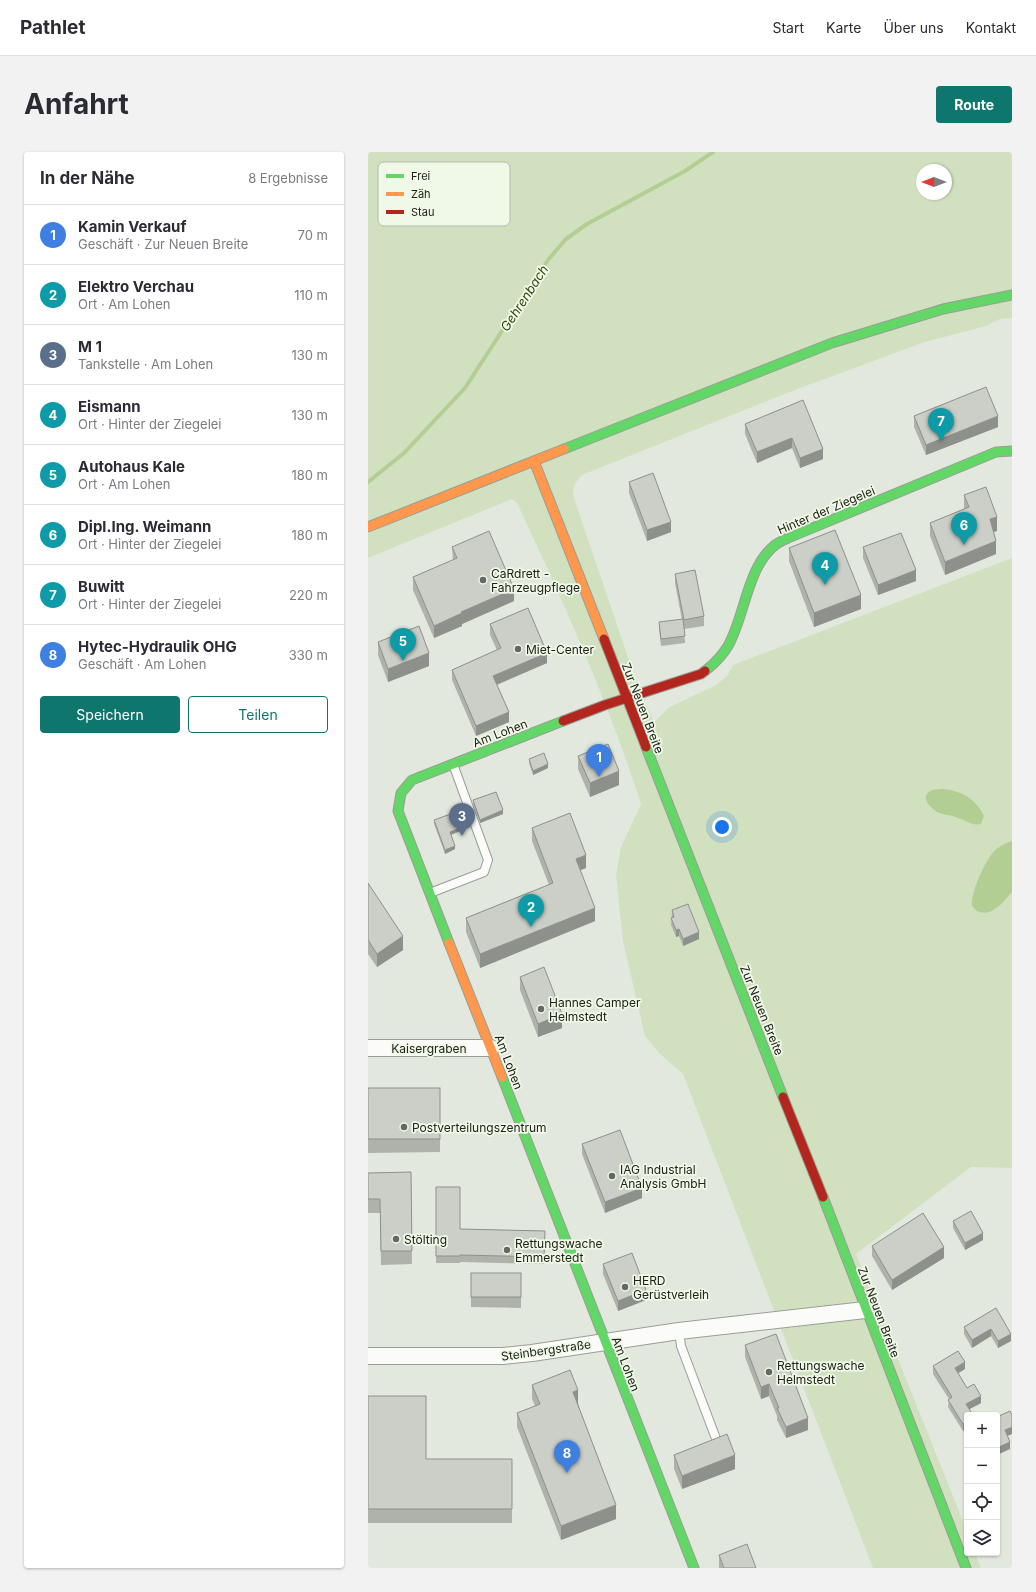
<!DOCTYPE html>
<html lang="de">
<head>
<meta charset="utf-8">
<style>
  body { margin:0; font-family:Inter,sans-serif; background:#f2f2f3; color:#2b2b33 }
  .controls { position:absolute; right:12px; bottom:12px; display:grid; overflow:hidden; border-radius:4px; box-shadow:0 1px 3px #0004 }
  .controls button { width:36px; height:36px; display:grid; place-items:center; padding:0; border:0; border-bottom:1px solid #e1e1e2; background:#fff; color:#2b2b33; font:20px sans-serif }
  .compass { position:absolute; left:548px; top:12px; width:36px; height:36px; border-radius:50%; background:#fff; box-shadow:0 1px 3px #0004; rotate:270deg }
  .you { position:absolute; left:354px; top:675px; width:14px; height:14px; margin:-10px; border:3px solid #fff; border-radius:50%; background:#1a73e8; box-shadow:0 0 0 6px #1a73e833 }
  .badge { display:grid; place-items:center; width:26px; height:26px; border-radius:50%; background:#0f766e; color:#fff; font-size:13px; font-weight:700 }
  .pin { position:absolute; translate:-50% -33px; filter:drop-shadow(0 1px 2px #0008) }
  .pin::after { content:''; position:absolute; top:21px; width:14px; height:12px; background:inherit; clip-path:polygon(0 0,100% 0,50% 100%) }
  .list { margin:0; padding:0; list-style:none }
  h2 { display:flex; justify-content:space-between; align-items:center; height:52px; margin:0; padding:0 16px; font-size:17px }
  h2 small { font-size:13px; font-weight:400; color:#7c7c81 }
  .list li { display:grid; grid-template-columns:26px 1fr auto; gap:12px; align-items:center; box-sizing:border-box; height:60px; padding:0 16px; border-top:1px solid #e1e1e2 }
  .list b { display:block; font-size:15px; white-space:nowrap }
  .list p { margin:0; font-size:13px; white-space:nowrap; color:#7c7c81 }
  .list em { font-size:13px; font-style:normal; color:#7c7c81 }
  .actions { display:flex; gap:8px; padding:12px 16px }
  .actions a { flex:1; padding:9px 0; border:1px solid #0f766e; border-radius:4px; text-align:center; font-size:14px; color:#0f766e }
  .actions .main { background:#0f766e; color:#fff }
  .icon { flex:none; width:22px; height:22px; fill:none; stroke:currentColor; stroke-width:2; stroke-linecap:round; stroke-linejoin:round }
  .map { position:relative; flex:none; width:644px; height:1416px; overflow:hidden; border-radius:4px }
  header { display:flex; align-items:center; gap:24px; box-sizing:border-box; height:56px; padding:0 20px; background:#fff; border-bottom:1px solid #e1e1e2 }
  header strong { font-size:19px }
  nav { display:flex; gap:22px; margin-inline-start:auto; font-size:14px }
  .intro { display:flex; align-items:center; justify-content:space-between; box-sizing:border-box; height:96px; padding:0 24px }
  h1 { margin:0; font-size:28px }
  .button { padding:10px 18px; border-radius:4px; background:#0f766e; color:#fff; font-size:14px; font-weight:700 }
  main { display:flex; gap:24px; padding:0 24px }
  aside { flex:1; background:#fff; border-radius:4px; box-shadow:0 1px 3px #0004 }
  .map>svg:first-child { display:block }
  .green { fill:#d1e1c0; fill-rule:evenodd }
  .water { fill:#b3ce93 }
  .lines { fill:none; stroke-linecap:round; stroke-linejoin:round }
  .stream { stroke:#b3ce93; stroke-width:4 }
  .lane-casing { stroke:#9a9e96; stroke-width:10 }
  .street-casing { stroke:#9a9e96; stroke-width:18 }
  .fast-casing { stroke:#9a9e96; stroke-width:11 }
  .slow-casing { stroke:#9a9e96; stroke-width:11 }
  .jam-casing { stroke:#9a9e96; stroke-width:11 }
  .lane { stroke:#fbfcfa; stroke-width:8 }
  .street { stroke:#fbfcfa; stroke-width:16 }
  .fast { stroke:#63d668; stroke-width:9 }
  .slow { stroke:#ff974d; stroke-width:9 }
  .jam { stroke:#b3261e; stroke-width:9 }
  .wall { fill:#afb2ab }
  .shaded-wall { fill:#8e918b }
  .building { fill:#cbcfc7; stroke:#8e918b }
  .poi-dot { fill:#646860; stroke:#f0f9e7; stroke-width:1.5 }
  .labels { text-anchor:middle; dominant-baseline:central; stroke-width:3.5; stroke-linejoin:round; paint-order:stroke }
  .street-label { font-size:12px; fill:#20231c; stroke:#f0f9e7 }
  .poi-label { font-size:12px; fill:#20231c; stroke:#f0f9e7; text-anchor:start }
  .water-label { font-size:13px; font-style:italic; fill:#32490f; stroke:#f0f9e7 }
  .key { fill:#f0f9e7; stroke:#b2b9aa; stroke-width:1 }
  .key-label { font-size:11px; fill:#20231c }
</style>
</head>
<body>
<header>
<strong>Pathlet</strong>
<nav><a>Start</a><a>Karte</a><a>Über uns</a><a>Kontakt</a></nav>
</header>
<div class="intro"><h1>Anfahrt</h1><a class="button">Route</a></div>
<main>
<aside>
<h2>In der Nähe<small>8 Ergebnisse</small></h2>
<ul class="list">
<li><span class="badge" style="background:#3f7fe0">1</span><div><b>Kamin Verkauf</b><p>Geschäft · Zur Neuen Breite</p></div><em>70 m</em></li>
<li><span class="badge" style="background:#0f9aa8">2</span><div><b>Elektro Verchau</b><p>Ort · Am Lohen</p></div><em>110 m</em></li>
<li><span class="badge" style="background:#5c6f8a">3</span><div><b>M 1</b><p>Tankstelle · Am Lohen</p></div><em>130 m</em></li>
<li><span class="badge" style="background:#0f9aa8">4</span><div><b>Eismann</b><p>Ort · Hinter der Ziegelei</p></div><em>130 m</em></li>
<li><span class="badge" style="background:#0f9aa8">5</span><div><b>Autohaus Kale</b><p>Ort · Am Lohen</p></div><em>180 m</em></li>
<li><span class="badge" style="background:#0f9aa8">6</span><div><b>Dipl.Ing. Weimann</b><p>Ort · Hinter der Ziegelei</p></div><em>180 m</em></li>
<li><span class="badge" style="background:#0f9aa8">7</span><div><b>Buwitt</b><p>Ort · Hinter der Ziegelei</p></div><em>220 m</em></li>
<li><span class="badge" style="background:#3f7fe0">8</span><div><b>Hytec-Hydraulik OHG</b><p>Geschäft · Am Lohen</p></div><em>330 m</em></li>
</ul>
<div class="actions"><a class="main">Speichern</a><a>Teilen</a></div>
</aside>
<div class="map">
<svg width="644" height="1416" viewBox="0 0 644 1416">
  <rect width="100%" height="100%" fill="#e3e8de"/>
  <path class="green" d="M0,0h644v166l-12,1 -14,7 -61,16 -125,46 -218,87c-13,14 -9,18 -4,35l54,159 22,54 14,-15 48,-23 11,-9 6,-11 279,-107v610l-41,-1 -115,87 101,252 10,26v21h8l6,15h-108l-190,-494 -23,-20 -15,-18 -22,-95 -7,-66 5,-28 20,-43c-33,-103 -78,-203 -124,-301l-5,-4 -144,59zM554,18h24v24h-24z"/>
  <g class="water">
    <path d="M576,637c18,2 32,10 40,27l-3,8c-10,2 -13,-3 -23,-6 -6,-3 -14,-3 -21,-6 -5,-4 -17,-13 -8,-20 3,-3 10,-3 15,-3z"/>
    <path d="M644,689v51c-9,10 -20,26 -35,19l-5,-5c-1,-15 12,-42 21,-54 5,-5 12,-9 19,-11z"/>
  </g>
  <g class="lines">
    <path class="stream" d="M0,330l36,-29 61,-65 83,-128 18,-21 21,-15 98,-53 28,-19"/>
    <g class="lane-casing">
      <g id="lane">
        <path d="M62,741l54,-21 4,-12 -35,-96"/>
        <path d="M311,1179l2,15 34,90"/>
      </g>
    </g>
    <g class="street-casing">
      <g id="street">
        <path d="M0,896h123"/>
        <path d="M0,1204h135l29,-3 147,-22 186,-21"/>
      </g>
    </g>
    <g class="fast-casing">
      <g id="fast">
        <path d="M196,297l268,-106 111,-34 69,-14"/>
        <path d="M337,519c9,-7 17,-15 23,-25 17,-30 19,-78 46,-100 4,-4 10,-6 14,-8l208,-86 16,-1"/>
        <path d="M278,595l137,350"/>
        <path d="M81,791l-51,-132 3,-18 11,-13 151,-59"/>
        <path d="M134,925l192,491"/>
        <path d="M455,1045l143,371"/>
      </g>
    </g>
    <g class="slow-casing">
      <g id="slow">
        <path d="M166,309l70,178"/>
        <path d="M0,375l196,-78"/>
        <path d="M81,791l53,134"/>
      </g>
    </g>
    <g class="jam-casing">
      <g id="jam">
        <path d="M236,487l42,108"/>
        <path d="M195,569l42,-16 96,-31 4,-3"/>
        <path d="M415,945l40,100"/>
      </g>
    </g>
    <use href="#lane" class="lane"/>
    <use href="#street" class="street"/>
    <use href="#fast" class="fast"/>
    <use href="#slow" class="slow"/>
    <use href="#jam" class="jam"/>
  </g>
  <g class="wall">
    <path d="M435,248l20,59 -23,9 -8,-20 -35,15 -12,-29v-10z"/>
    <path d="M546,264l84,11 -72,28 -12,-28z"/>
    <path d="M261,330l42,50 -24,9 -18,-48z"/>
    <path d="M596,343l33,36 -3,1 2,22 -51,21 -15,-39v-13l34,-14z"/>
    <path d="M84,395l62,54 -52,23v2l-28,12 -21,-48v-13l40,-17z"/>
    <path d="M495,395l53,34 -38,14 -15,-37z"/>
    <path d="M421,396l72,61 -47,18 -25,-66z"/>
    <path d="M307,422l29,42v10l-20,3 1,14 -24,3 -2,-17v-7l23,-2 -7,-37z"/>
    <path d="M122,472l57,39 -50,22 12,37 -33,14 -24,-56v-10l45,-20 -7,-15z"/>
    <path d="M10,490l51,24 -41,16 -10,-27z"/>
    <path d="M210,604l41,29 -29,12 -12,-28z"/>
    <path d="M161,607l19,9 -15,7 -4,-12z"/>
    <path d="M105,648l30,14 -23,9 -7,-19z"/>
    <path d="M89,655l13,20 -19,8 4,14 -10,5 -11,-30v-4l24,-9z"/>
    <path d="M164,676l54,40 -6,2 15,51 -115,47 -14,-36v-14l83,-33 -17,-44z"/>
    <path d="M0,731l35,67 -26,17 -9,-13z"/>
    <path d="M304,758l27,29 -16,7 -4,-10 -3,1 -5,-12z"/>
    <path d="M152,825l42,51 -24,9 -18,-47z"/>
    <path d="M0,936h72v64l-72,1z"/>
    <path d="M214,992l60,54 -37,15 -23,-59z"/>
    <path d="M43,1020l1,92 -31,1 -1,-52h-12v-40z"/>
    <path d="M68,1035l24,42 85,2 -1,33 -84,-2v1h-24z"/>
    <path d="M585,1069l30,19 -18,10 -12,-22z"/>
    <path d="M504,1094l72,12 -52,32 -20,-34z"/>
    <path d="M235,1112l43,36 -28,11 -15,-37z"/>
    <path d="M103,1121h50v35l-50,-1z"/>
    <path d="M628,1156l15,33 -13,7 -7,-12 -19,12 -8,-14v-7z"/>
    <path d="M377,1193l63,85 -22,8 -9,-18v-4l-8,-20 -8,3 -16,-42z"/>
    <path d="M565,1214l32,3 -7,4 9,15 14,15 -12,6 -6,22 -15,-24 1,-8 -16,-25z"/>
    <path d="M164,1233l46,19 38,115 -55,21 -44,-113v-14l18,-7 -3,-7z"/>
    <path d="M0,1244l58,63h86v64h-144z"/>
    <path d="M306,1303l61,14 -53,20 -8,-20z"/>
    <path d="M351,1403l37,13h-37z"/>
  </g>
  <g class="shaded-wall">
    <path d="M630,264v11l-72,28v-10z"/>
    <path d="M424,286v10l-35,15v-11z"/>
    <path d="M455,297v10l-23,9v-10z"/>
    <path d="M629,365v14l-7,2v-14z"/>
    <path d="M303,370v10l-24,9v-11z"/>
    <path d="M628,389v13l-51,21v-13z"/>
    <path d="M548,418v11l-38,14v-10z"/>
    <path d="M146,437v12l-52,23v2l-28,12v-12l27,-14z"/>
    <path d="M493,443v14l-47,18v-14z"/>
    <path d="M61,501v13l-41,16v-13z"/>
    <path d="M179,501v10l-54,23v-10z"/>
    <path d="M141,560v10l-33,14v-10z"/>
    <path d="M180,612v4l-15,7v-4z"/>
    <path d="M251,619v14l-29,12v-14z"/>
    <path d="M135,658v4l-23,9v-3z"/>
    <path d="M102,672v3l-20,8v-3z"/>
    <path d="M87,694v3l-10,5v-4z"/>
    <path d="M218,703v13l-10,4v-13z"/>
    <path d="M227,756v13l-115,47v-14z"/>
    <path d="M311,777v7l-3,1v-7z"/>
    <path d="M331,780v7l-16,7v-7z"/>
    <path d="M35,784v14l-26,17v-13z"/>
    <path d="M194,862v14l-24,9v-13z"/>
    <path d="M274,1036v10l-37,15v-11z"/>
    <path d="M615,1081v7l-18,10v-7z"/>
    <path d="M576,1095v11l-52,32v-10z"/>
    <path d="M278,1138v10l-28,11v-10z"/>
    <path d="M623,1177v7l-19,12v-8z"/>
    <path d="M643,1182v7l-13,7v-7z"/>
    <path d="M597,1210v7l-10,6v-7z"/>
    <path d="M401,1232v12l-8,3v-12z"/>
    <path d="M210,1238v14l-5,2v-14z"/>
    <path d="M613,1244v7l-15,8v-7z"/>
    <path d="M440,1266v12l-22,8v-11z"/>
    <path d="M599,1270v7l-4,2v-7z"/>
    <path d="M644,1275v7l-7,3v-7z"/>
    <path d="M642,1290v7l-13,6v-7z"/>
    <path d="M367,1303v14l-53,20v-13z"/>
    <path d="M248,1353v14l-55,21v-14z"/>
  </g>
  <g class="building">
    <path d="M618,235l12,29 -72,29 -12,-29z"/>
    <path d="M435,248l20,49 -23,9 -8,-20 -35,14 -12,-28z"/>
    <path d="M285,321l18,49 -24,8 -18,-48z"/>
    <path d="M618,335l11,30 -7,2 6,22 -51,21 -15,-39 39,-16 -5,-12z"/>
    <path d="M467,378l26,65 -47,18 -25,-65z"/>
    <path d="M121,379l25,58 -53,23 1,1 -28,13 -21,-49 44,-19 -5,-11z"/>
    <path d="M533,381l15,37 -38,15 -15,-38z"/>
    <path d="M327,418l9,46 -20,4 -9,-46z"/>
    <path d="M160,456l19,45 -54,23 16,36 -33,14 -24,-56 49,-22 -11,-24z"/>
    <path d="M315,467l2,17 -24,3 -2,-17z"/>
    <path d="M51,474l10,27 -41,16 -10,-27z"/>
    <path d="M240,592l11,27 -29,12 -12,-27z"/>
    <path d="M176,601l4,11 -15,7 -4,-12z"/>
    <path d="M128,640l7,18 -23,10 -7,-20z"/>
    <path d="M95,652l7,20 -20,8 5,14 -10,4 -11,-30 25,-9 -2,-4z"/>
    <path d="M202,661l16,42 -10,4 19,49 -115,46 -14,-36 87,-35 -21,-55z"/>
    <path d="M0,731l35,53 -26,18 -9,-14z"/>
    <path d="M320,752l11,28 -16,7 -4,-10 -3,1 -5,-12 3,-1 -2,-7z"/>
    <path d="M176,815l18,47 -24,10 -18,-47z"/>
    <rect x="0" y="936" width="72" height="51"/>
    <path d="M252,978l22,58 -37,14 -23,-58z"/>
    <path d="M43,1020l1,79h-31l-1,-52h-12v-26z"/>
    <path d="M68,1035h24v42l85,2 -1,26 -84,-2v1h-24z"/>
    <path d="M603,1059l12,22 -18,10 -12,-22z"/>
    <path d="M555,1061l21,34 -52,33 -20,-34z"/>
    <path d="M264,1101l14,37 -28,11 -15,-37z"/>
    <rect x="103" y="1121" width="50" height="24"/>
    <path d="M628,1156l15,26 -13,7 -7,-12 -19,11 -8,-13z"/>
    <path d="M408,1182l32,84 -22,9 -9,-19h2l-10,-24 -8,3 -16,-42z"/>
    <path d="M590,1199l7,11 -10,6 12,20 7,-4 7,12 -15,8 7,11h-6v7l-4,2 -15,-24 4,-3 -19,-31z"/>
    <path d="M202,1218l8,20 -5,2 43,113 -55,21 -44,-113 23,-9 -8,-19z"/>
    <path d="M0,1244h58v63h86v50h-144z"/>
    <path d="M642,1259l2,4v12l-7,3 5,12 -13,6v-31z"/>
    <path d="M359,1282l8,21 -53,21 -8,-21z"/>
    <path d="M379,1392l9,24h-32l-5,-13z"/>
  </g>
  <g class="poi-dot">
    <circle cx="115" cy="428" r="4"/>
    <circle cx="150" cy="497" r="4"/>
    <circle cx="173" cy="857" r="4"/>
    <circle cx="36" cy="975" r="4"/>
    <circle cx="244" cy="1024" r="4"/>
    <circle cx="28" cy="1087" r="4"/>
    <circle cx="139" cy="1098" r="4"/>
    <circle cx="257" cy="1135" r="4"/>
    <circle cx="401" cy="1220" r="4"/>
  </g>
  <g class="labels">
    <g class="street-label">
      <text transform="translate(458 358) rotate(-23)">Hinter der Ziegelei</text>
      <text transform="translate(275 556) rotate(69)">Zur Neuen Breite</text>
      <text transform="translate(132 581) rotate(-21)">Am Lohen</text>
      <text transform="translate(394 858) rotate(68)">Zur Neuen Breite</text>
      <text x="61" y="896">Kaisergraben</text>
      <text transform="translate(141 910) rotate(69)">Am Lohen</text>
      <text transform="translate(511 1160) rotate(69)">Zur Neuen Breite</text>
      <text transform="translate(178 1198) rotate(-8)">Steinbergstraße</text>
      <text transform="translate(258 1212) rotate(69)">Am Lohen</text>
    </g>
    <g class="poi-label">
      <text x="123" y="421">CaRdrett -<tspan x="123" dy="14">Fahrzeugpflege</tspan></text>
      <text x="158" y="497">Miet-Center</text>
      <text x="181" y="850">Hannes Camper<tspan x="181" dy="14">Helmstedt</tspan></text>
      <text x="44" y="975">Postverteilungszentrum</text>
      <text x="252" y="1017">IAG Industrial<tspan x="252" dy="14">Analysis GmbH</tspan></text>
      <text x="36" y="1087">Stölting</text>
      <text x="147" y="1091">Rettungswache<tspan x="147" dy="14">Emmerstedt</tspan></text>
      <text x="265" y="1128">HERD<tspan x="265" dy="14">Gerüstverleih</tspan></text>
      <text x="409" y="1213">Rettungswache<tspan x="409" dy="14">Helmstedt</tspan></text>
    </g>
    <g class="water-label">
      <text transform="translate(156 146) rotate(-57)">Gehrenbach</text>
    </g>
  </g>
  <rect x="10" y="10" width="132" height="64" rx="6" class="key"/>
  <rect x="18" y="22" width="18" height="4" fill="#63d668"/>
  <rect x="18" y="40" width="18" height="4" fill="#ff974d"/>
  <rect x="18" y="58" width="18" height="4" fill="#b3261e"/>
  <g class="key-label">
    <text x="43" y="28">Frei</text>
    <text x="43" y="46">Zäh</text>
    <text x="43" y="64">Stau</text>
  </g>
</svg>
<div class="controls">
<button>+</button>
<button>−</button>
<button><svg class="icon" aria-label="locate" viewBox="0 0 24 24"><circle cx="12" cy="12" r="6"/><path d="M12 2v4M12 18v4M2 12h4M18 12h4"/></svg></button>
<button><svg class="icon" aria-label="layers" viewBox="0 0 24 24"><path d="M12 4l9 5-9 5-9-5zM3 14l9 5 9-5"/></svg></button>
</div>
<svg class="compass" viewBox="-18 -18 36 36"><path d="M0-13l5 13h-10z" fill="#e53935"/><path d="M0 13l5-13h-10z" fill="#7c7c81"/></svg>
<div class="you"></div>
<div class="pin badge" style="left:231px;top:625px;background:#3f7fe0">1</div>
<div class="pin badge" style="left:163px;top:775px;background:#0f9aa8">2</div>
<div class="pin badge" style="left:94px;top:684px;background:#5c6f8a">3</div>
<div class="pin badge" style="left:457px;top:433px;background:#0f9aa8">4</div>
<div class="pin badge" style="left:35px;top:509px;background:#0f9aa8">5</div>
<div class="pin badge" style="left:596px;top:393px;background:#0f9aa8">6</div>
<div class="pin badge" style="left:573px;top:289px;background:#0f9aa8">7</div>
<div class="pin badge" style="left:199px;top:1321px;background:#3f7fe0">8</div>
</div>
</main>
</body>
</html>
